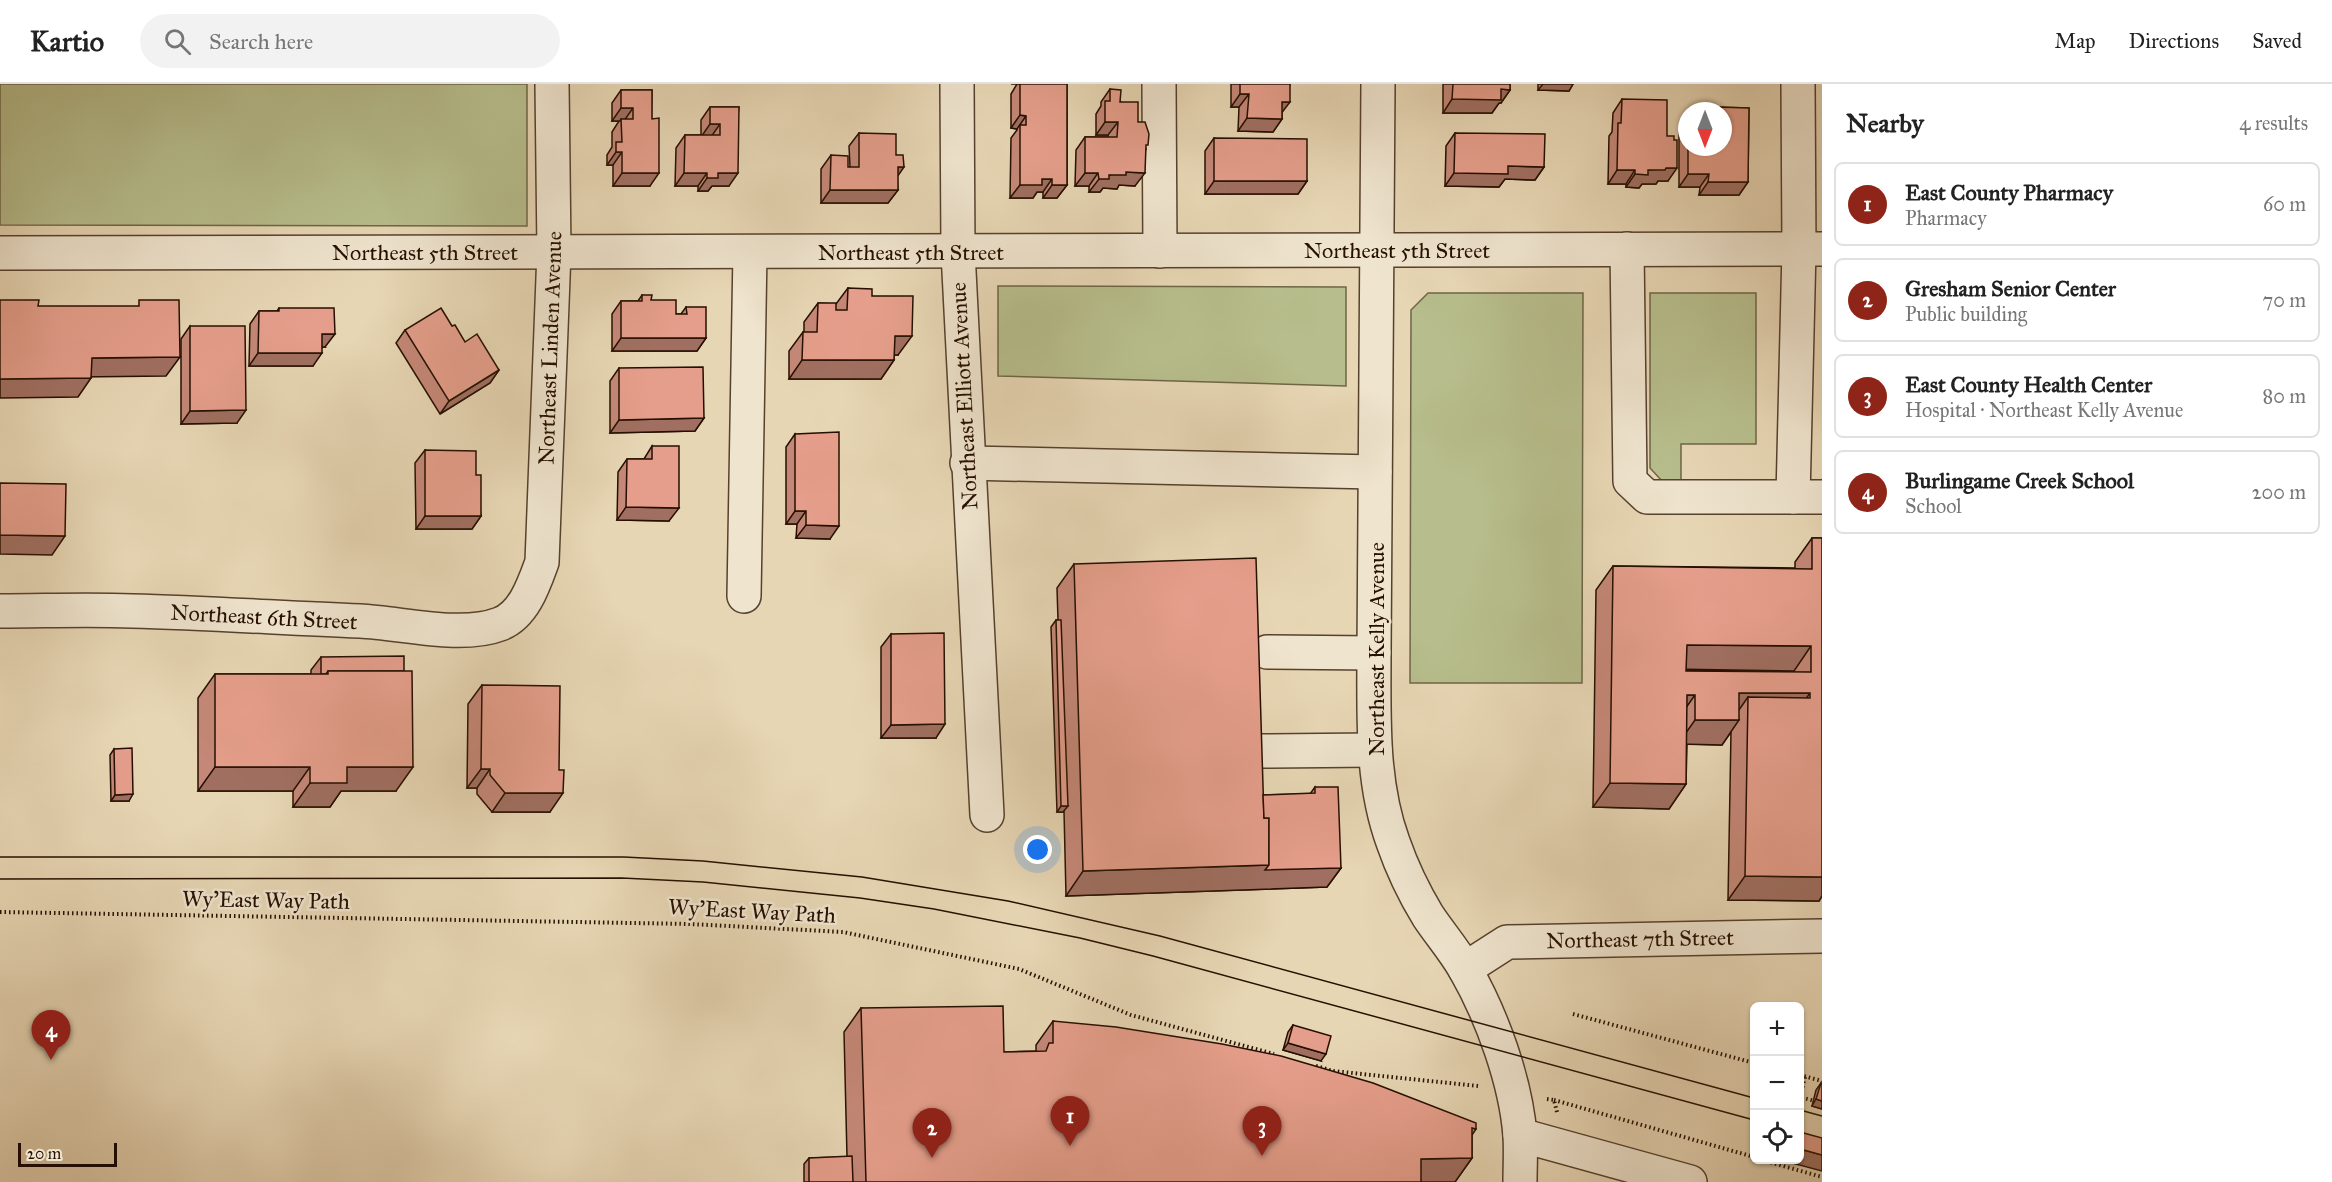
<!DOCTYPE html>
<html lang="en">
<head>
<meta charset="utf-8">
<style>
  body { margin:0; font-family:"IM FELL Great Primer",serif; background:#f2f2f2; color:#222 }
  .controls { position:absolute; right:18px; bottom:18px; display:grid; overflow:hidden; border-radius:9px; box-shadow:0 2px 4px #0004 }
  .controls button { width:54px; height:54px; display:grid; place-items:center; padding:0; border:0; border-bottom:2px solid #e0e0e0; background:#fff; color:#222; font:30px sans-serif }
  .compass { position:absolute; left:1678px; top:18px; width:54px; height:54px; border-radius:50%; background:#fff; box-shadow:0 2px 4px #0004; rotate:180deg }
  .scale { position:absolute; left:18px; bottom:15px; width:99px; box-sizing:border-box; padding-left:6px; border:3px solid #260f00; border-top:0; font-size:16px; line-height:21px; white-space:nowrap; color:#260f00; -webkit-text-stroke:4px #efe4ce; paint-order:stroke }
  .you { position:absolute; left:1038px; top:766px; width:21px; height:21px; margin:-15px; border:4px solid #fff; border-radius:50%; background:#1a73e8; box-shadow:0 0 0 9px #1a73e833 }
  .badge { display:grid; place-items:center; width:39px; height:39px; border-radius:50%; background:#8f2418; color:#fff; font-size:20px; font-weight:700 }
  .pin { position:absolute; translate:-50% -50px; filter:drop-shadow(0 2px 3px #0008) }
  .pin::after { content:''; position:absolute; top:32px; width:21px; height:18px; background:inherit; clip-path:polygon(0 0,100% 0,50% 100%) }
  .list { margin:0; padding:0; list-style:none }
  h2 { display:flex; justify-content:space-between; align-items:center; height:78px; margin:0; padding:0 24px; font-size:26px }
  h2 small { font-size:20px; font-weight:400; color:#767676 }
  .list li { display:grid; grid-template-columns:39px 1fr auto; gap:18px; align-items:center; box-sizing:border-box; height:84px; margin:0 12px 12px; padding:0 12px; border:2px solid #e0e0e0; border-radius:9px }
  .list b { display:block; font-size:22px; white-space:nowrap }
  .list p { margin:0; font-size:20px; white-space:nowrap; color:#767676 }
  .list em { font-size:20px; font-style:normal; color:#767676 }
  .icon { flex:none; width:33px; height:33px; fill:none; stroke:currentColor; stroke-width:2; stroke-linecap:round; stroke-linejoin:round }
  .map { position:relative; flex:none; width:1822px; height:1098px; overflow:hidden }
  header { display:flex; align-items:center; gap:36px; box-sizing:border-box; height:84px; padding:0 30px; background:#fff; border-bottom:2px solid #e0e0e0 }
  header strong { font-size:28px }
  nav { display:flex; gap:33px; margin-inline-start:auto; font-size:21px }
  .search { width:420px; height:54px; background:#f2f2f2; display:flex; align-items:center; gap:15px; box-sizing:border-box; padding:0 21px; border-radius:33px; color:#767676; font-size:22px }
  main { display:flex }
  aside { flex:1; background:#fff }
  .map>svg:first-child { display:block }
  .grass { fill:#b7bd8c; stroke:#6e6646; stroke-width:1.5 }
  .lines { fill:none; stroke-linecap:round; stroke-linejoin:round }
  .minor-casing { stroke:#56412d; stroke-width:36 }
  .path { stroke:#260f00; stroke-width:4; stroke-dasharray:1.5 3; stroke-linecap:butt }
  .minor { stroke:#efe4ce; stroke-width:33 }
  .tram { stroke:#260f00; stroke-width:1.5 }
  .wall { fill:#c58878; stroke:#260f00; stroke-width:1.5; fill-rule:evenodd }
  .shaded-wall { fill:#a06f61; stroke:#260f00; stroke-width:1.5 }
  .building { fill:#e59e8b; stroke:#260f00; stroke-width:1.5; fill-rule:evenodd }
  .labels { text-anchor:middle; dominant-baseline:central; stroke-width:5; stroke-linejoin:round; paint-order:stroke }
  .street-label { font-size:22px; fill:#260f00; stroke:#efe4ce }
</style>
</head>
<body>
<header>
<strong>Kartio</strong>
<div class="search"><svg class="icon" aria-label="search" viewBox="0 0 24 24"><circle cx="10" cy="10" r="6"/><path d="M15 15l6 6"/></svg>Search here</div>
<nav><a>Map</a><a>Directions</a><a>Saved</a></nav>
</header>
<main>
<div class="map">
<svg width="1822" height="1098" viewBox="0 0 1822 1098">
  <rect width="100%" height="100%" fill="#e7d6b4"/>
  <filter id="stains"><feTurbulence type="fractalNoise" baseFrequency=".00333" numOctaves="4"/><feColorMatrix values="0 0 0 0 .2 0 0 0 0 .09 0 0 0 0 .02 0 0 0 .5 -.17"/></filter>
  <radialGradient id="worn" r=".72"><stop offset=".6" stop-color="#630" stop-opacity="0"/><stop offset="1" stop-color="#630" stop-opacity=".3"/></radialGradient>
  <g class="grass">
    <path d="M0,0h527v142l-527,-1z"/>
    <path d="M998,202l348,1v99l-348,-10z"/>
    <path d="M1428,209h155l-1,390h-172l1,-373z"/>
    <path d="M1650,209h106v151h-75v38h-18l-13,-14z"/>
  </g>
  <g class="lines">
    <g class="minor-casing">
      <g id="minor">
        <path d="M957,0l1,168 29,563"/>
        <path d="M1159,0l1,167"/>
        <path d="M1378,0l-4,569c0,63 -3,129 19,189 9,26 21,51 35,74 12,18 26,34 37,53 27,47 51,113 55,167 1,16 0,31 0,46"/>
        <path d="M1798,0l1,165 -6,248h29"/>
        <path d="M1627,165l3,232 17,16h146"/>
        <path d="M0,169l1822,-4"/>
        <path d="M967,379l408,9"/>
        <path d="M744,512l6,-344"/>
        <path d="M0,527c44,0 88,-2 132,0 76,2 152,7 228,10 42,2 101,18 140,3 24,-9 34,-40 42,-62l12,-310 -2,-168"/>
        <path d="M1267,568l107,1"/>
        <path d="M1260,667l115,-1"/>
        <path d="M1465,885l42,-27 315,-6"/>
        <path d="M1520,1051l170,47"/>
      </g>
    </g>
    <g class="path">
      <path d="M0,828l690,12 153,8 176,37 112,46 143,39"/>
      <path d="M1573,930l181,49"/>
      <path d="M1316,982l17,5 145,15"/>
      <path d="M1800,991l22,6"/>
      <path d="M1805,993l-5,20 22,6"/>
      <path d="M1547,1015l7,1 3,12"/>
      <path d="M1554,1016l200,57"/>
      <path d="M1762,1076l60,17"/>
    </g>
    <use href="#minor" class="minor"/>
    <g class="tram">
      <path d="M0,773h624l79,4 159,16 146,24 152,35 594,162"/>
      <path d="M0,795l622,-1 81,4 157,16 74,11 146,29 73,18 601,164"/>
      <path d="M1800,1026l22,6"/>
    </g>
  </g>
  <g class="wall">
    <path d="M1011,0h56v101l-10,13h-14v-6h-6l-4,6h-23l1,-60 6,-8v-1l-6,-1v-34l6,-10z"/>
    <path d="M1231,0h59l-8,29v6l-9,13 -35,-1 1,-24h-8z"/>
    <path d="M1443,0h67v6l-9,13h-2l-7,10h-49z"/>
    <path d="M1538,0h35l-4,7 -31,-1z"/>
    <path d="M1110,5l28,33 8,27 -11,37 -16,-1 -2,4 -14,-1 -3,4h-11v-6h-14l1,-36 9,-13h23v-2h-12v-21l5,-8v-4z"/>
    <path d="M621,6h31l-2,96h-37v-21h-6v-10l5,-8v-15l7,-11h-7v-18z"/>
    <path d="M1622,15l45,37 1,45h-10l-2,3h-14l-3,4 -13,-1v-3h-18l1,-48 3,-4 1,-19z"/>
    <path d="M710,23h29l-10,79h-17l-4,5h-10v-5h-23l1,-38 9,-13h16v-15z"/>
    <path d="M1715,23l34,1 -1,74 -9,13h-40l1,-8h-21v-54l8,-11v25h36v-36h-10z"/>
    <path d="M859,49l37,22 2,35 -10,13h-67v-34l10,-14 17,12h2l-1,-21z"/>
    <path d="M1455,49l89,34 -9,13 -30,-1 -6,8 -54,-1 1,-40z"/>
    <path d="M1214,54l93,43 -9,13h-93v-43z"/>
    <path d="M848,204l24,8 26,59h-4v5l-13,19h-92v-28l14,-19h1v-10l14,-19 18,1z"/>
    <path d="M642,211l34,19h5l5,-7 20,31 -9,13h-85v-37l9,-13h17z"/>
    <path d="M279,224l46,39h-3l-9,19h-64l1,-42 9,-13h18z"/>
    <path d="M190,242l47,97 -56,1v-85z"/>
    <path d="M452,242l13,16 34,28 -9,13 -50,31 -44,-71 9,-13z"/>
    <path d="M619,284l85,50 -9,13 -85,2v-52z"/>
    <path d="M795,350l35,105 -34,-1 1,-14h-11v-77z"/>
    <path d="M652,362l17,75 -52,-1 1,-48 9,-13h17z"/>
    <path d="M425,366l51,25 5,41 -9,13h-56l-1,-66z"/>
    <path d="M1812,454h10v358l-3,5 -91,-1 3,-168 -9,13 -35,-1 -1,40 -17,25 -76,-2 3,-217 17,-24 182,2v-6zM1686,586l108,1v1l-108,-1z"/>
    <path d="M1074,480l189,231 47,-1 5,-7 26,81 -14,19 -261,9 -2,-85 -1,1h-6l-6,-185 5,-7h2l-1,-32z"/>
    <path d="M891,550l45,104h-55v-91z"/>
    <path d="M321,573l75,134h-55l-11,16h-37v-16h-95v-93l17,-24h96v-4z"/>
    <path d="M482,601l77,85 -9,42h-58l-15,-18v-6h-10l1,-84z"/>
    <path d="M114,665l15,52h-18l-1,-46z"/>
    <path d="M861,924l143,44 32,-1v-6l17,-24 423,108 -4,6v23l-17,24h-651v-18l5,-6 38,-1 -3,-125z"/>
    <path d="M1293,941l28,36 -38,-11 5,-18z"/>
    <path d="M1821,999l1,26 -10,-3 4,-16z"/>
  </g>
  <g class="shaded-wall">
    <path d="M1543,0h30l-4,7 -31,-1z"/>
    <path d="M1501,5l9,1 -9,13h-2l-7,10h-49l9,-14z"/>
    <path d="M1240,10h9l-10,13h-8z"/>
    <path d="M1282,18h8l-10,13z"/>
    <path d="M621,24h12l-9,13 -3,-2 -1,2h-8z"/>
    <path d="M1020,31l6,1 -9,13 -6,-1z"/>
    <path d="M1247,34l35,1 -9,13 -35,-1z"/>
    <path d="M1105,38h13l-10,13h-12z"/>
    <path d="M710,40h10l-9,13h-10z"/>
    <path d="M616,68h6l-9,13h-6z"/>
    <path d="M1508,82l36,1 -9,13 -30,-1 -6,8 -54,-1 9,-13z"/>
    <path d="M898,83h6l-9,13z"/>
    <path d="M1666,84h11l-9,13h-10l-2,3h-14l-3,4 -13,-1 9,-13 13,-4z"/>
    <path d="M1617,86h18l-9,14h-18z"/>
    <path d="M1126,88l19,1 -10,13 -16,-1 -2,4 -14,-1 -3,4h-11l10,-13 10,-4z"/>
    <path d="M622,89h37l-9,13h-37z"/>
    <path d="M684,89h23l-9,13h-23z"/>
    <path d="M718,89h20l-9,13h-17l-4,5h-10l9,-13z"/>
    <path d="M1085,89h13l-9,13h-14z"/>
    <path d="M1688,90h21l-9,13h-21z"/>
    <path d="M1042,95h10l-9,13h-6l-4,6h-23l10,-13z"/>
    <path d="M1214,97h93l-9,13h-93z"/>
    <path d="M1708,98h40l-9,13h-40z"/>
    <path d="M1052,101h15l-10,13h-14z"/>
    <path d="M830,106h68l-10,13h-67z"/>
    <path d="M322,250h13l-10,13h-13z"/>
    <path d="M895,252h17l-14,19h-17z"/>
    <path d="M621,254h85l-9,13h-85z"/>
    <path d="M258,269h64l-9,13h-64z"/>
    <path d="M180,273l-14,19 -88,1 14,-19z"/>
    <path d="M802,276h92l-13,19h-92z"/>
    <path d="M499,286l-9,13 -50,31 9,-13z"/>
    <path d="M91,294l-13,19 -78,1v-19z"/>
    <path d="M246,326l-9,13 -56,1 9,-13z"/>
    <path d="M704,334l-9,13 -85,2 9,-13z"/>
    <path d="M626,423l53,1 -10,13 -52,-1z"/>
    <path d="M795,427h11l-9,13h-11z"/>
    <path d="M425,432h56l-9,13h-56z"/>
    <path d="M806,441l33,1 -9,13 -34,-1z"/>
    <path d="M0,451l65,1 -13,19 -52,-1z"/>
    <path d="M1687,561l124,1 -17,25 -124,-2z"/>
    <path d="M1739,609h71l-17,25 -45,-21 -14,20z"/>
    <path d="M1687,611h8l-17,24z"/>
    <path d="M1695,636h44l-17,25 -44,-1z"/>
    <path d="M945,640l-9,14h-55l10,-13z"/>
    <path d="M215,683h95l-17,24h-95z"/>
    <path d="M347,683h66l-17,24h-55l-11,16h-37l17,-24z"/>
    <path d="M481,685h9l-13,19h-10z"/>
    <path d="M1610,699l76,1 -17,25 -76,-2z"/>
    <path d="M505,709h58l-13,19h-58z"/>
    <path d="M133,710l-4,7h-18l4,-6z"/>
    <path d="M1061,722h7l-5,6h-6z"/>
    <path d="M1269,781l72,3 -14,19 -261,9 17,-25z"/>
    <path d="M1745,792l77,1v19l-3,5 -91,-1z"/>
    <path d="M1288,959l38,11 -5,7 -38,-11z"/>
    <path d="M1816,1015l6,2v8l-10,-3z"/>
    <path d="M1800,1065l22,6v16l-41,-11h19z"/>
    <path d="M1472,1074l-17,24h-50l16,-23z"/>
  </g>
  <g class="building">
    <path d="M1020,0h47v101h-15v-6h-10v6h-22v-60h6v-9l-6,-1z"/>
    <path d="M1240,0h50v18h-8v17l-35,-1 2,-24h-9z"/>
    <path d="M1453,0h57v6l-9,-1v11l-49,-1z"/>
    <path d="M1110,5l11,1 -1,12h18v20h7l4,12 -1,11h-2l-1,28 -19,-1v3h-17v4h-10l-1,-6h-13v-36h32l1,-15h-13v-21h5z"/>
    <path d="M621,6h31v29l7,-1v55h-37v-21h-6v-10h6l-1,-23h12v-11h-12z"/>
    <path d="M1622,15l45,1v36h7v4h3v28h-11l-1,2h-17v5l-13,-1v-4h-18l1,-47h3z"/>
    <path d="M710,23h29l-1,66h-20v5h-11v-5h-23l1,-38h35v-11h-10z"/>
    <path d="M1715,23l34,1 -1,74h-40l1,-8h-21v-27h35v-36h-8z"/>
    <path d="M859,49l37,1v21h7l1,12h-6v23h-68l1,-35 17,1v11h11z"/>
    <path d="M1455,49l90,1 -1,33 -36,-1v8l-54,-1z"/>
    <path d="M1214,54l93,1v42h-93z"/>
    <path d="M848,204l24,1v7h41l-1,40h-17l-1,24h-92l1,-28h14l1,-29h18v7h11z"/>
    <path d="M642,211h10l-1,5h25v14h11l-1,-7h20v31h-85v-37h21z"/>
    <path d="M0,216h39l-1,6h101v-6h40l1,57 -88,1 -1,20 -91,1z"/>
    <path d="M279,224h55l1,26h-13v19h-64l1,-42h20z"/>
    <path d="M441,224l11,18 3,-1 10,17 12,-8 22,36 -50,31 -44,-71z"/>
    <path d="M190,242h55l1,84 -56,1z"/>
    <path d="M703,283l1,51 -85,2v-52z"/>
    <path d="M839,348v94l-33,-1v-14h-11v-77z"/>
    <path d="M652,362h27v62l-53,-1 1,-48h25z"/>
    <path d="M425,366l51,1v24h5v41h-56z"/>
    <path d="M0,399l66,1 -1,52 -65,-1z"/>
    <path d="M1812,454h10v339l-77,-1 3,-179 62,1v-5h-71v27h-44v-25h-8l-1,89 -76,-1 3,-217 199,3zM1687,561l124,1v26l-125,-1z"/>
    <path d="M1256,474l8,260h5v47l-186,6 -9,-307z"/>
    <path d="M1056,536h5l7,186h-7z"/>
    <path d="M944,549l1,91 -54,1v-91z"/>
    <path d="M404,572v15h-76l-2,3h-5v-17z"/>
    <path d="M328,587h84l1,96h-66v16h-37v-16h-95v-93h113z"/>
    <path d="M482,601l78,1 -1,84h5l-1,23h-58l-15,-18v-6h-9z"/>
    <path d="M132,664l1,46 -18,1 -1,-46z"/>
    <path d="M1315,703h23l3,81 -76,2 4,-5v-47h-5l-1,-23 52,-2z"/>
    <path d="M1003,922l1,46 42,-1 3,-8h4v-22l63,6 106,17 59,12 92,27 103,40v6l-4,-1v30l-51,1v23h-555l-5,-174z"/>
    <path d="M1293,941l38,11 -5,18 -38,-11z"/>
    <path d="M1821,999l1,1v17l-6,-2z"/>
    <path d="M1800,1048l22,6v17l-22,-6z"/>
    <path d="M852,1072l1,26h-44v-24z"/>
  </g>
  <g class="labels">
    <g class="street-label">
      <text x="1397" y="166">Northeast 5th Street</text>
      <text x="425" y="168">Northeast 5th Street</text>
      <text x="911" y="168">Northeast 5th Street</text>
      <text transform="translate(550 264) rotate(-88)">Northeast Linden Avenue</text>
      <text transform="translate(964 312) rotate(-93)">Northeast Elliott Avenue</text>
      <text transform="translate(264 533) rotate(3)">Northeast 6th Street</text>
      <text transform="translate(1376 565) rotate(-90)">Northeast Kelly Avenue</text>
      <text transform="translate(266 816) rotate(1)">Wy'East Way Path</text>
      <text transform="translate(752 827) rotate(3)">Wy'East Way Path</text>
      <text transform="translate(1640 855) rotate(-1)">Northeast 7th Street</text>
    </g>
  </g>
  <rect width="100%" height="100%" filter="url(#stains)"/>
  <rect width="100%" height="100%" fill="url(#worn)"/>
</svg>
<div class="controls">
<button>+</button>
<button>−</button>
<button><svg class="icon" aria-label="locate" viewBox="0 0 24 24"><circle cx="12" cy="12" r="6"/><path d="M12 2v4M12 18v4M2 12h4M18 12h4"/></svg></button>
</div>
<svg class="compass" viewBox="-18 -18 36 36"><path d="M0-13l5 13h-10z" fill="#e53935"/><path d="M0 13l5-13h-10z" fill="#767676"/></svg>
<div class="scale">20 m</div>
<div class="you"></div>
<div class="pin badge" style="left:1070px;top:1062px">1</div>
<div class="pin badge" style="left:932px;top:1074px">2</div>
<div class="pin badge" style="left:1262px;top:1072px">3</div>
<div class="pin badge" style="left:51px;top:976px">4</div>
</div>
<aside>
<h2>Nearby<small>4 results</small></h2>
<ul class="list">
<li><span class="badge">1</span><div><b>East County Pharmacy</b><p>Pharmacy</p></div><em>60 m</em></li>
<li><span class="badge">2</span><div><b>Gresham Senior Center</b><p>Public building</p></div><em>70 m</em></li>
<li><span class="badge">3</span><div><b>East County Health Center</b><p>Hospital · Northeast Kelly Avenue</p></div><em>80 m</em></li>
<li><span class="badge">4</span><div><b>Burlingame Creek School</b><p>School</p></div><em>200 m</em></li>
</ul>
</aside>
</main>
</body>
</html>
